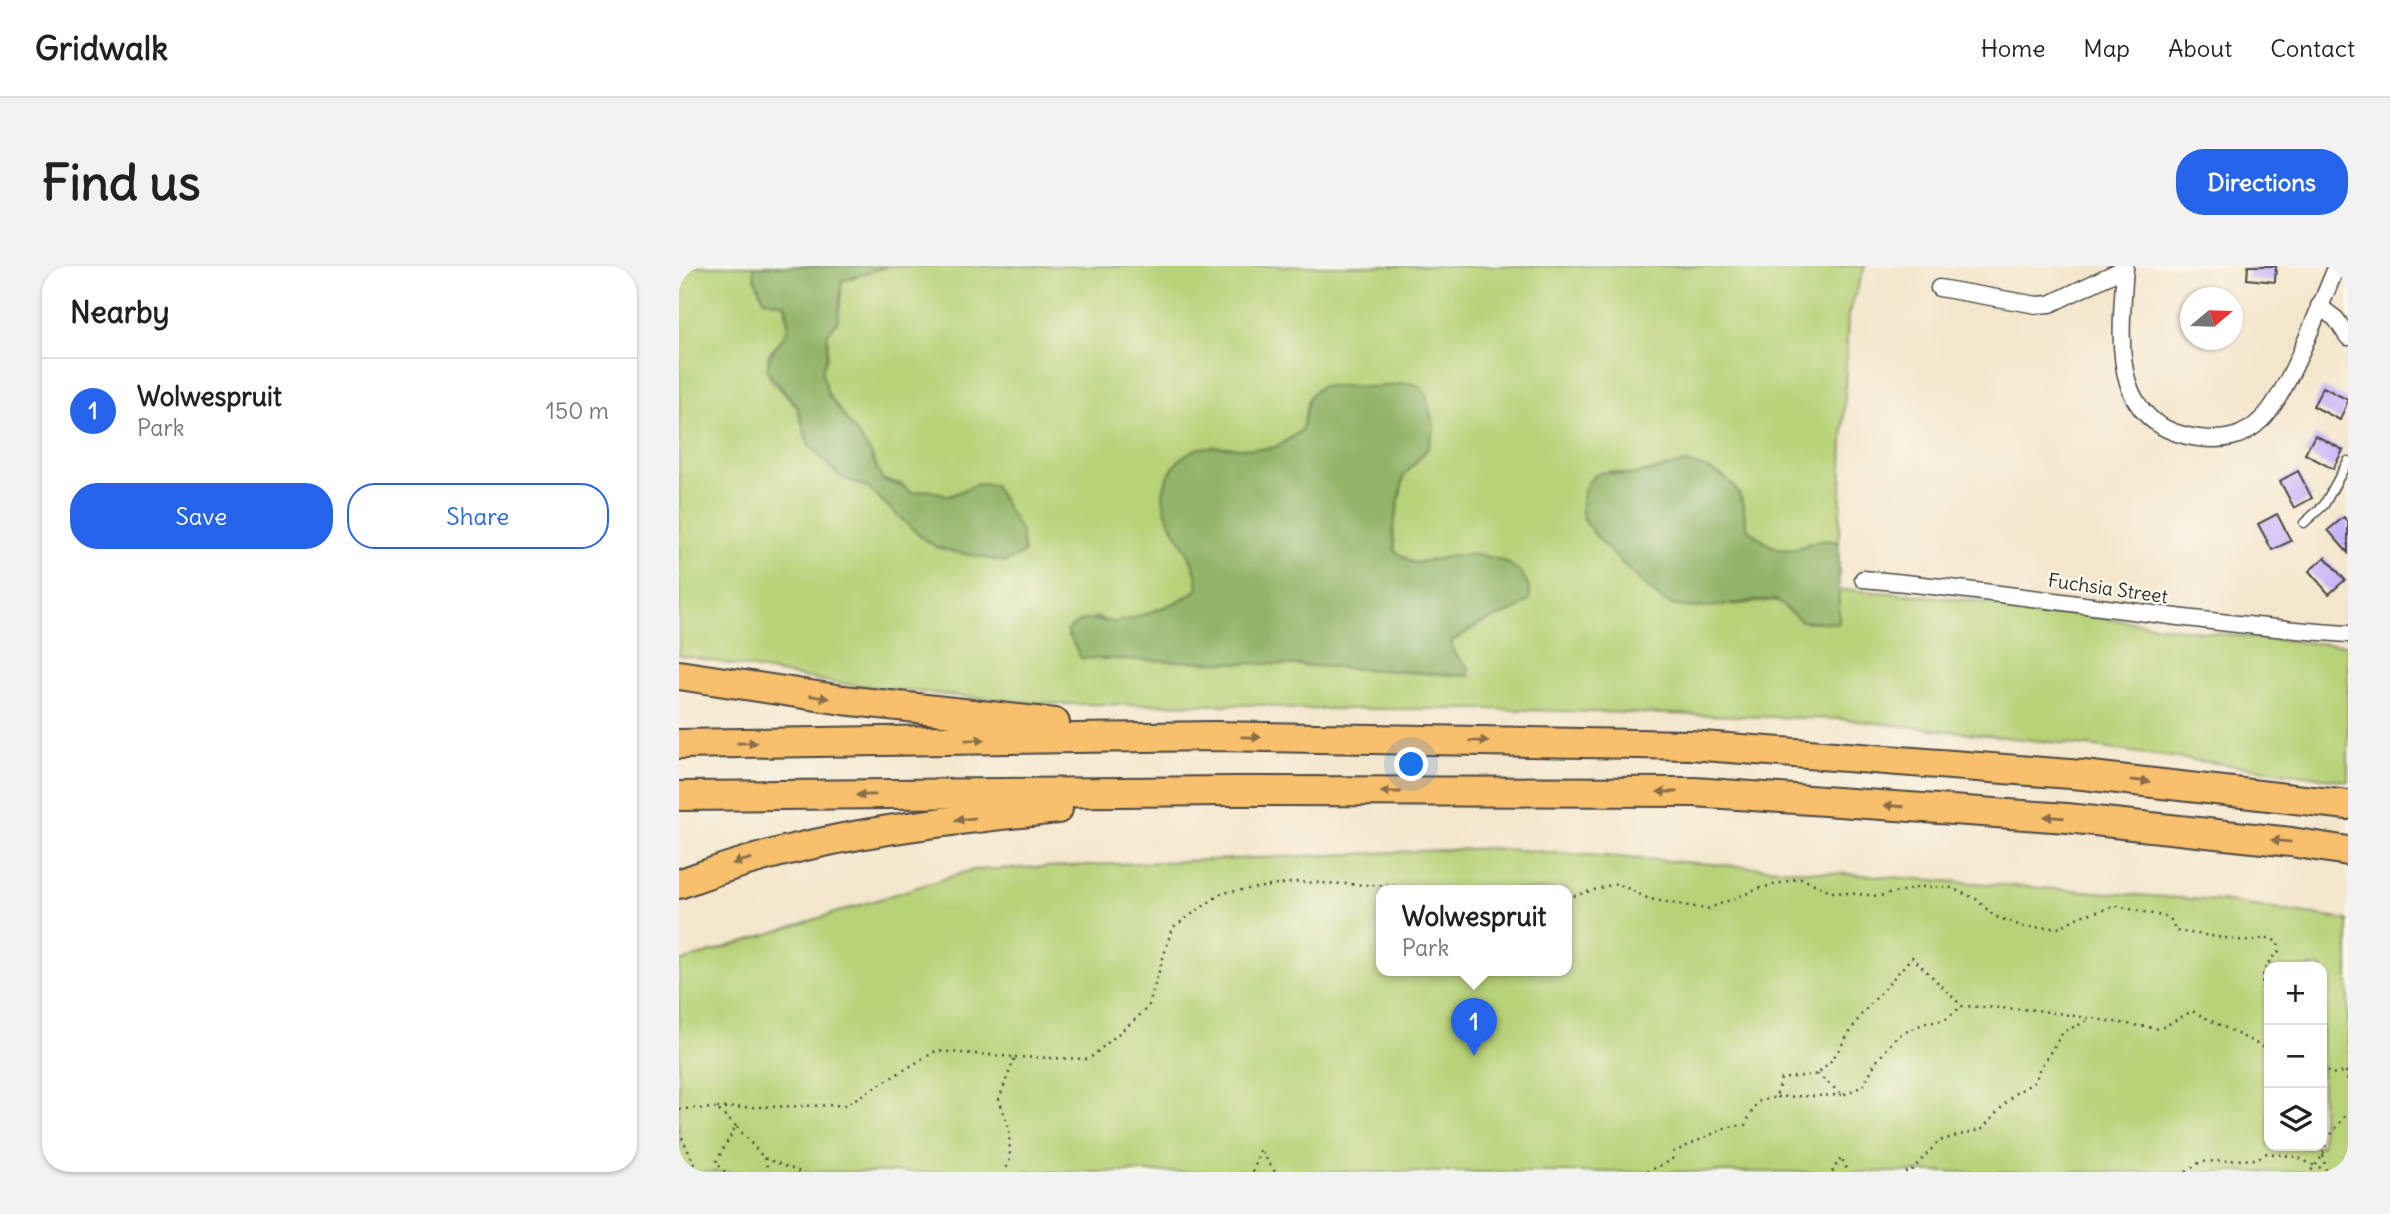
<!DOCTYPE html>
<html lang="en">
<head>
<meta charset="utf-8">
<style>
  body { margin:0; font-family:Delius,sans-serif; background:#f2f2f2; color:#202124 }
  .controls { position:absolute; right:21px; bottom:21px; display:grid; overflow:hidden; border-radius:14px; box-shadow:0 2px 5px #0004 }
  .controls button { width:63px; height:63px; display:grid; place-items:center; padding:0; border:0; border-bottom:2px solid #e0e0e0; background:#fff; color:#202124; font:35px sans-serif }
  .compass { position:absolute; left:1501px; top:21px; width:63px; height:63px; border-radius:50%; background:#fff; box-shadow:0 2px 5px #0004; rotate:71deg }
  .you { position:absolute; left:733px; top:499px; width:24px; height:24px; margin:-18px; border:5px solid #fff; border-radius:50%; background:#1a73e8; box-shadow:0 0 0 10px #1a73e833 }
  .badge { display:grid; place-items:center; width:46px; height:46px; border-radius:50%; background:#2563eb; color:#fff; font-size:23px; font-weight:700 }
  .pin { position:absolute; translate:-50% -58px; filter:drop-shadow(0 2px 4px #0008) }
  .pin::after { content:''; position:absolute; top:37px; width:24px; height:21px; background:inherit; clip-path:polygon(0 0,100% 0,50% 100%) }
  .popup { position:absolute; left:697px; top:619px; width:196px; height:91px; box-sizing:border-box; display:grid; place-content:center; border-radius:14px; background:#fff; filter:drop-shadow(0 2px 5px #0005); font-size:23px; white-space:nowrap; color:#757577 }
  .popup b { font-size:26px; color:#202124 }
  .popup::after { content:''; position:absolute; left:50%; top:100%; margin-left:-14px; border:14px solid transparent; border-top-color:#fff }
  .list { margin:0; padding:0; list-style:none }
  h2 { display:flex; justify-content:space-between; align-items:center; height:91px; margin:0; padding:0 28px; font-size:30px }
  h2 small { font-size:23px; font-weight:400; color:#757577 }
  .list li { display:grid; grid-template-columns:46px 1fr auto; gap:21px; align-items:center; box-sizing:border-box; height:105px; padding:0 28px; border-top:2px solid #e0e0e0 }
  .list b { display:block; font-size:26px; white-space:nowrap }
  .list p { margin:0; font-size:23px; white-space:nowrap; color:#757577 }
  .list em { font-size:23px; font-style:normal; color:#757577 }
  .actions { display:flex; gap:14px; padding:21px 28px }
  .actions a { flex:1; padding:16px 0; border:2px solid #2563eb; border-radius:28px; text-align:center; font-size:24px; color:#2563eb }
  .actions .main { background:#2563eb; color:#fff }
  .icon { flex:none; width:38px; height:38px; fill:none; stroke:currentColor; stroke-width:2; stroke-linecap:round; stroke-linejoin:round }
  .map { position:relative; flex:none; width:1669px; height:906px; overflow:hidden; border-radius:28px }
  header { display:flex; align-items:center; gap:42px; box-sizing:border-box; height:98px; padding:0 35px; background:#fff; border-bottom:2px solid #e0e0e0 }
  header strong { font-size:33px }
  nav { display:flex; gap:38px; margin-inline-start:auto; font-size:24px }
  .intro { display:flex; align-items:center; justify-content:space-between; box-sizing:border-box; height:168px; padding:0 42px }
  h1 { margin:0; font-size:49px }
  .button { padding:18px 32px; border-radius:28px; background:#2563eb; color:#fff; font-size:24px; font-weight:700 }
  main { display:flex; gap:42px; padding:0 42px }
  aside { flex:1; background:#fff; border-radius:28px; box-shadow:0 2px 5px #0004 }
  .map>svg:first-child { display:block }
  .green { fill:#b8d278; stroke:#727e52; stroke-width:2; fill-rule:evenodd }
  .forest { fill:#92b468; stroke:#5e704a; stroke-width:2 }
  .building { fill:#c6b2f9 }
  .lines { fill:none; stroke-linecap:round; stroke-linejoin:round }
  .service-casing { stroke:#494743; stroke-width:11 }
  .minor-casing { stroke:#494743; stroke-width:19 }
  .motorway-casing { stroke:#494743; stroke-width:32 }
  .path { stroke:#494743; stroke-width:2.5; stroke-dasharray:2 5; stroke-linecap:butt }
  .service { stroke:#fff; stroke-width:8 }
  .minor { stroke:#fff; stroke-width:16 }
  .motorway { stroke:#f8bf6c; stroke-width:28 }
  .oneway { fill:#876e48 }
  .labels { text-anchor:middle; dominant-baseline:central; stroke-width:5; stroke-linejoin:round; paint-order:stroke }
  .street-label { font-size:19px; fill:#2b2b2b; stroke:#fbf7ec }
</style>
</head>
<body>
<header>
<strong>Gridwalk</strong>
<nav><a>Home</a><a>Map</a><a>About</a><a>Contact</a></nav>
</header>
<div class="intro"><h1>Find us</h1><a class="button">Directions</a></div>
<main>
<aside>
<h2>Nearby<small></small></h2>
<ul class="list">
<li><span class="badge">1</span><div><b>Wolwespruit</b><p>Park</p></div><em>150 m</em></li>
</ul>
<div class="actions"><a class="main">Save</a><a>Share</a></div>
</aside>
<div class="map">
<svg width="1669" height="906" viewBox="0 0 1669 906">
  <rect width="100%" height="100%" fill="#fbf7ec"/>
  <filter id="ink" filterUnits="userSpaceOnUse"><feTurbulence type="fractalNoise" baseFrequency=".0143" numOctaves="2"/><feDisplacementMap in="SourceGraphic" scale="14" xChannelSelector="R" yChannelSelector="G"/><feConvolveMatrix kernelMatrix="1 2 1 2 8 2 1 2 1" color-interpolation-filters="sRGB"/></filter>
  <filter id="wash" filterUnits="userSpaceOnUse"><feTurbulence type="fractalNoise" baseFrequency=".00686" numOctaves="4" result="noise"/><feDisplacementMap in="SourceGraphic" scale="28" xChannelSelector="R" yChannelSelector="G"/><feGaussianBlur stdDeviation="1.57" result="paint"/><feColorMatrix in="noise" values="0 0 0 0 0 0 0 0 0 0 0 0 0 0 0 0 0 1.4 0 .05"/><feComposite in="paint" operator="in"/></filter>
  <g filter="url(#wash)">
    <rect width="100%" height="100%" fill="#f4e6cc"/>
    <g class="green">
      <path d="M0,0h75l5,25 26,12 4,28 -21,24 2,24 27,27 11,38 33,33 26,10 69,60 70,15 15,-30 -14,-21 -30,-27c-10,5 -20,13 -32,13 -13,0 -14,-7 -33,-4l-11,-9 -19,-5 -12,-27 -42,-58 -7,-22 6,-16 1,-22 10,-14 4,-39 46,-15h977l-17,49 -9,227c-42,-10 -40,31 -91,-13l-8,-31 -16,-22 -37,-13 -57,12 -20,-4 123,134 44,-5 24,21 38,2 -1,-33c171,6 339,47 510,55v136l-253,-34 -254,-28 -353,-10h-196l-25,-4 -209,-1 -91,-7 -131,-14 -157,-28zM731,117l18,65 -24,28 -11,53 2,22 18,12 49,-8 56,54 -39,15 -28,18 2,10 16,16 -1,8 -168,-11 -232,-29 27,-19c5,2 11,4 16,5 16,1 76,-22 88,-34 -2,-24 -13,-42 -27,-61l71,-79 27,2 28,-17 4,-4 7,-32 12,-11 57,1z"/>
      <path d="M812,582l729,53 128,19v252h-1669v-210l293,-92zM702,624h186v80h-186zM1590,701h53v179h-53z"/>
    </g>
    <g class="forest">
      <path d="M75,0h134l-46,15 -4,39 -10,14 -1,22 -5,16 6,22 42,58 12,27c11,7 19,4 30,14l16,-3 21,6 28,-12 17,1 27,47 3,21 -18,9 -52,-10 -18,-5 -14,-9 -55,-51 -26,-10 -10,-9 -23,-25 -11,-37 -30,-35c3,-35 30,-26 18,-67l-21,-4 -10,-24z"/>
      <path d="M731,117l10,3 6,9 8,32 -6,21 -24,28 -11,53 2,22 18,12c17,-1 32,-7 49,-8 29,-2 69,9 68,44l-12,10 -39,15 -28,18 2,10 16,16v8l-169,-11 -219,-7 -14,-27c19,-18 25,-10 45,-9 17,0 75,-21 86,-34 -1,-42 -48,-70 -31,-109 23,-51 64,-25 104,-31 7,-1 25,-12 31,-19l7,-32 12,-11 57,1z"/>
      <path d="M1008,197c25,5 52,16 57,45 1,9 0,13 4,21 50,44 49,3 91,13v81l-38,-2 -25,-21c-35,-2 -71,15 -106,4 -15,-5 -76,-67 -85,-83 -7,-11 -2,-36 8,-44 13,-10 22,-1 36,-2 19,-2 39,-9 58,-12z"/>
    </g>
    <g id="blocks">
      <g class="building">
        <path d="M1569,0h28l-1,16 -28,-3z"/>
        <path d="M1644,121l25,13 -8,20 -27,-14z"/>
        <path d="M1636,169l28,15 -10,19 -28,-15z"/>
        <path d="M1619,205l14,27 -18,10 -14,-27z"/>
        <path d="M1598,248l14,27 -19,9 -14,-26z"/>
        <path d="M1665,251l4,5v31l-20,-23z"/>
        <path d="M1646,291l20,23 -16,14 -20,-23z"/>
      </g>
    </g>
  </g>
  <g filter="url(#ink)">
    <use href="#blocks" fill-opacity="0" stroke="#494743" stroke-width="2"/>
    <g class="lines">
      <g class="service-casing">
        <path id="service" d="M1625,257l20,-18 24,-44"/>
      </g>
      <g class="minor-casing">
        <g id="minor">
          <path d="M1446,0c-4,70 -19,160 74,172 25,3 44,0 63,-19 27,-26 58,-115 75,-153"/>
          <path d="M1260,22l98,17 13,-1 75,-36"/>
          <path d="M1640,40l17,13 12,18"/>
          <path d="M1184,313c162,14 322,44 485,55"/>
        </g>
      </g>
      <g class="motorway-casing">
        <g id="motorway">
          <path d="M0,409l164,25 212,23"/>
          <path d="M0,478l536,-8 475,9 393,30 265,30"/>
          <path d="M0,530l549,-5 466,1 373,26 224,24 57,9"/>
          <path d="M0,618c125,-48 247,-61 379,-75"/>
        </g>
      </g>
      <g class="path">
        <path d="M888,632l50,-15 32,16 58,10 54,-21 39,-10 33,14 47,4 40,-9h29l27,12 18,17 30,11 34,1 22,-12 38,-10 52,12 6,13 70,10 22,-3 10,4 1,9c-22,19 -19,37 -10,63"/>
        <path d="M336,791l74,2 59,-51 24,-80 50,-35 76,-11 194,8"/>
        <path d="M1643,800l9,8 17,-3"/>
        <path d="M1667,805l2,11"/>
        <path d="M1138,808l26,21 20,-9 13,-24 21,-26 28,-13 20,-3 17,-14"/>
        <path d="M1098,831l66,-2"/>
        <path d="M0,843l37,-1"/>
        <path d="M1643,850l5,24"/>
        <path d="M57,860l-20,-18 129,-3 91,-54 79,6 -16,42 10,29 1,31 -5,13"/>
        <path d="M0,865l19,41"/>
        <path d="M1644,889l3,17"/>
        <path d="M85,892l5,14"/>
        <path d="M46,906l-9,-10 20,-36 28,32 36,14"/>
        <path d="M574,906l7,-23 15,23"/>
        <path d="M968,906l25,-12 2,-8 53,-25 18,-2 12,-23 19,-5 5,-18 36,-5 15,-14 29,-45 51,-58 50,49 74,4 124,19 32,-18 77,39"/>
        <path d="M1153,906l9,-15 7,15"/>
        <path d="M1226,906l6,-1 28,-30 43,-12 32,-35 21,-12 4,-12 24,-38 24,-11"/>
        <path d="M1507,906l14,-10 57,-3 10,-6 30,4 18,9 -5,6"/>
        <path d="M1655,906l-19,-6 8,-11 4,-15 21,-28"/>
      </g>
      <use href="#service" class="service"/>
      <use href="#minor" class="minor"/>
      <use href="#motorway" class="motorway"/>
    </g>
    <defs><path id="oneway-solid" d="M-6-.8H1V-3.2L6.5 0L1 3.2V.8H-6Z" transform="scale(1.75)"/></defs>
    <g class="oneway">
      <use href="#oneway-solid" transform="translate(140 431) rotate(9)"/>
      <use href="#oneway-solid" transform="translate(572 471) rotate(1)"/>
      <use href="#oneway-solid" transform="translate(296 474) rotate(-1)"/>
      <use href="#oneway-solid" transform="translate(800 475) rotate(1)"/>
      <use href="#oneway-solid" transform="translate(68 477) rotate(-1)"/>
      <use href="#oneway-solid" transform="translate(1461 515) rotate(6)"/>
      <use href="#oneway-solid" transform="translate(712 526) rotate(-180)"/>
      <use href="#oneway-solid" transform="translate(988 526) rotate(-180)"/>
      <use href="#oneway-solid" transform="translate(187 529) rotate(179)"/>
      <use href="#oneway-solid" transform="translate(1215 540) rotate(-176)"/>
      <use href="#oneway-solid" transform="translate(1375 551) rotate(-176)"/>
      <use href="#oneway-solid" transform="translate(286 553) rotate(174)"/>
      <use href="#oneway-solid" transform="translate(1602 575) rotate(-174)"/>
      <use href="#oneway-solid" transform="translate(63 595) rotate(164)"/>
    </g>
  </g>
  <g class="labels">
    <g class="street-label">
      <text transform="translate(1429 322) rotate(8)">Fuchsia Street</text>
    </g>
  </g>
</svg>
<div class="controls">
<button>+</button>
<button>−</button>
<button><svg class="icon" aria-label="layers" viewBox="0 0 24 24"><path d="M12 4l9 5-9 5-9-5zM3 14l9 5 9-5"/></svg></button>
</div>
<svg class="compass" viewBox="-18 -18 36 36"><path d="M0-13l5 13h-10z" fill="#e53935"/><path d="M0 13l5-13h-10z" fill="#757577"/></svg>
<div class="you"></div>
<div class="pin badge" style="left:795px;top:790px">1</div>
<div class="popup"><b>Wolwespruit</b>Park</div>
</div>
</main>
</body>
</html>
